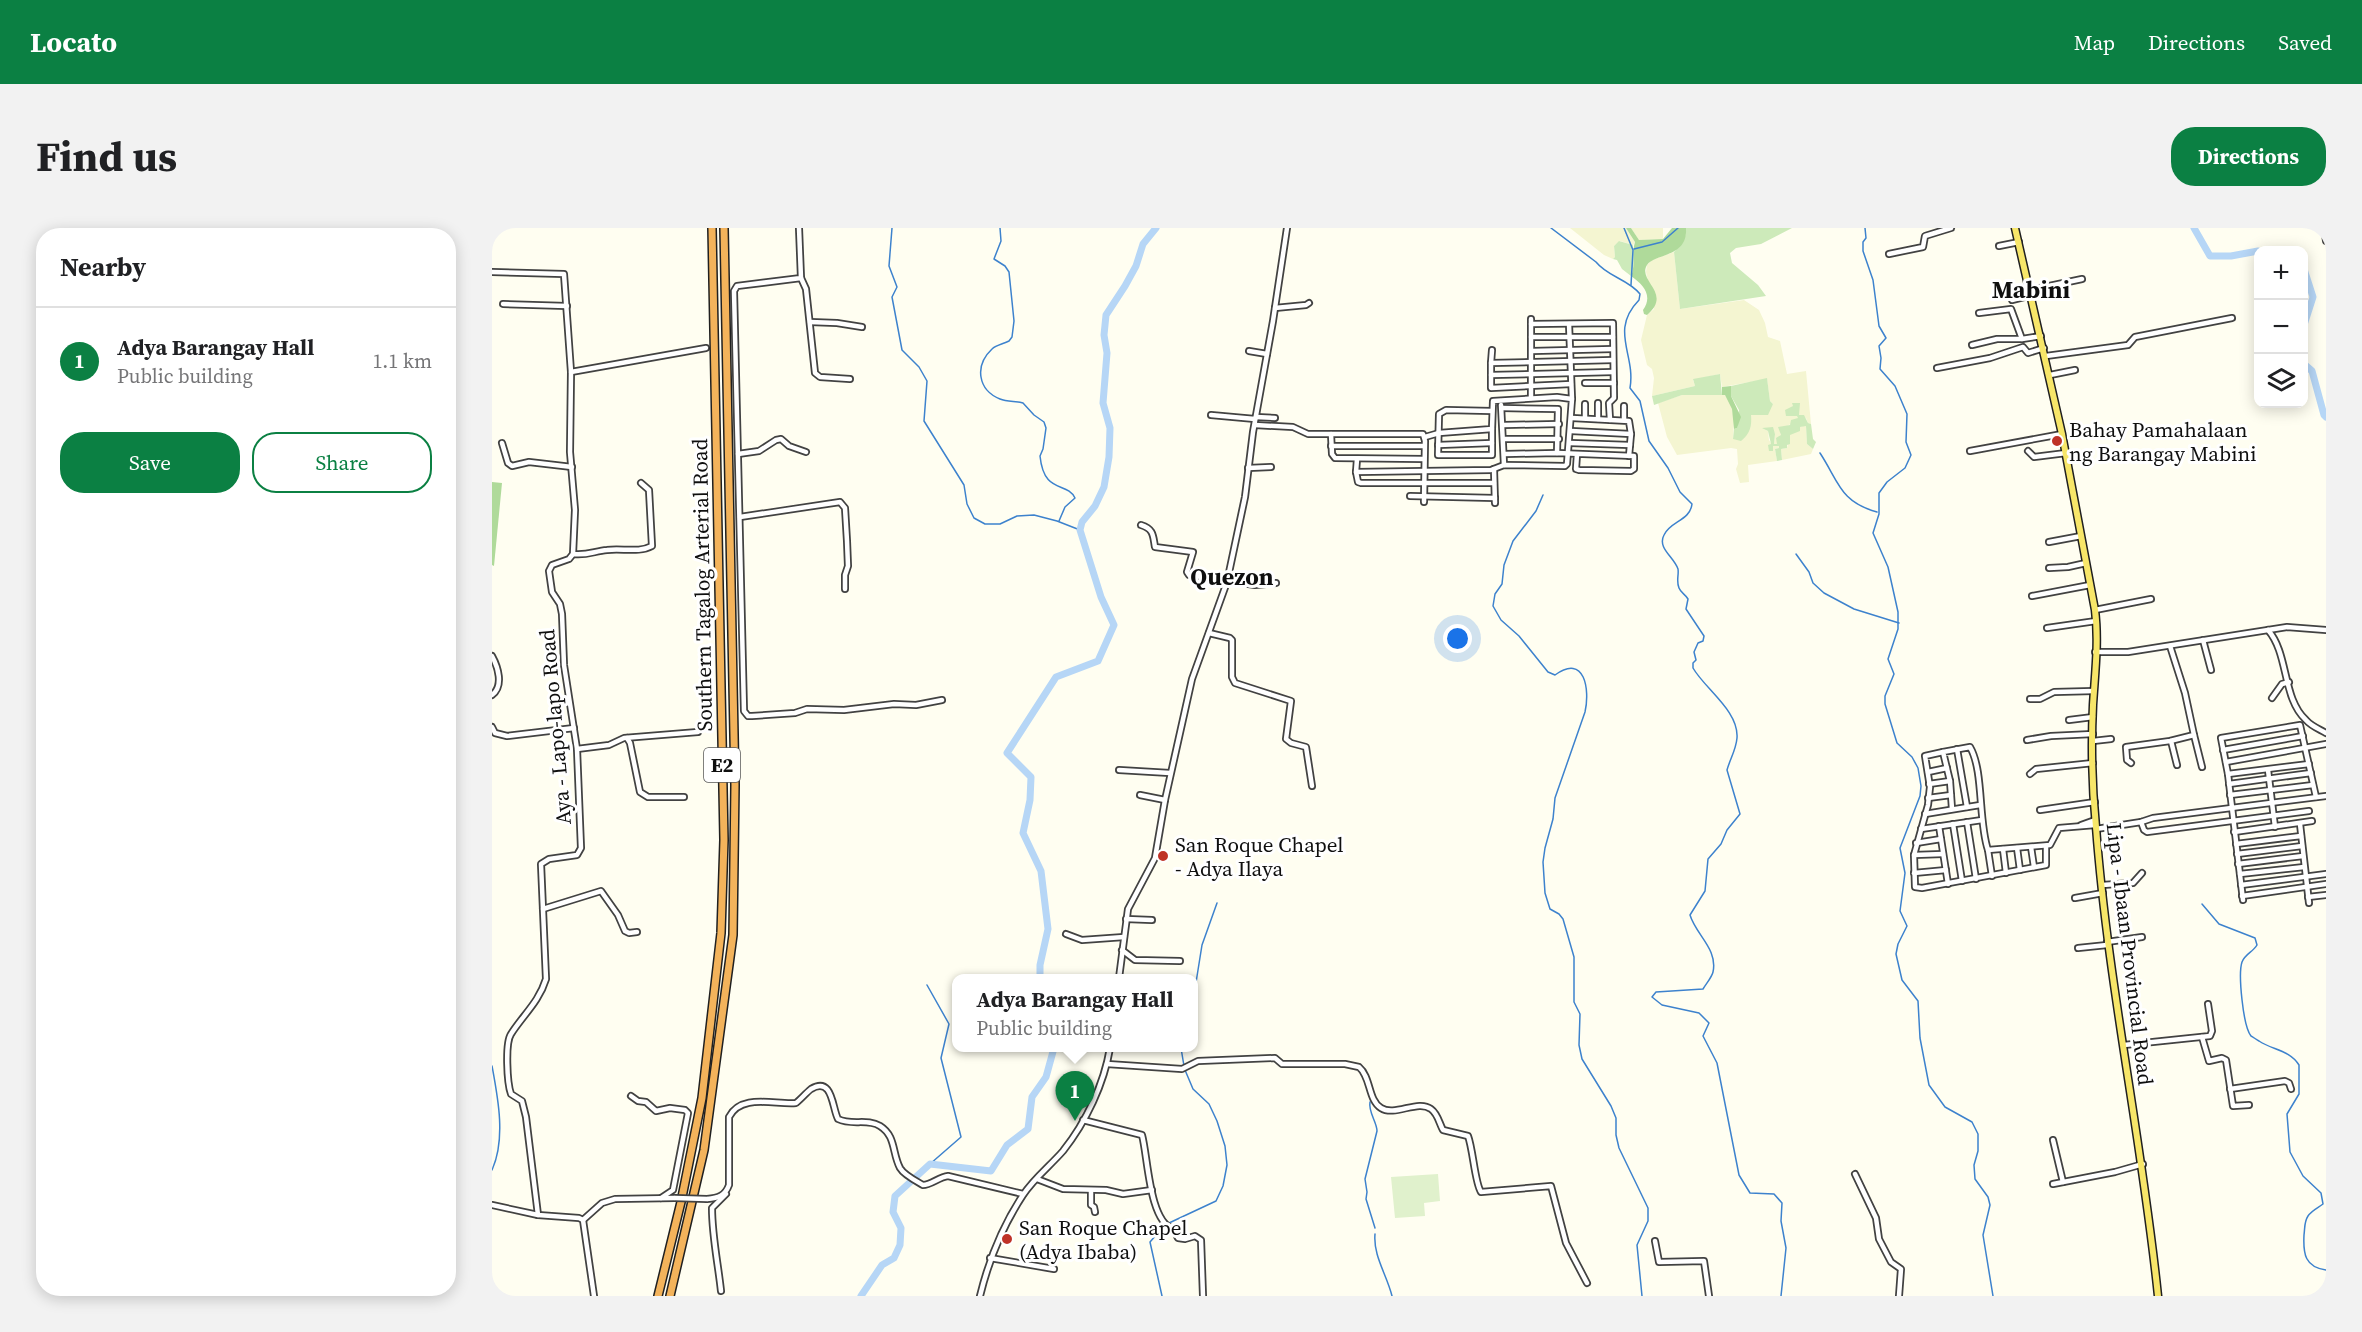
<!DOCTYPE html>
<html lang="en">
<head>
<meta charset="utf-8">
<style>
  body { margin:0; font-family:"Source Serif 4",serif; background:#f2f2f2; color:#202124 }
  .controls { position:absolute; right:18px; top:18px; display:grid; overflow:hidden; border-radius:12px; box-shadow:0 3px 15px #0003 }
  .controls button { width:54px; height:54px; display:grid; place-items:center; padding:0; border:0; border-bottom:2px solid #e0e0e0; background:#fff; color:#202124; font:30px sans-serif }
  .you { position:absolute; left:966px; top:411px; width:21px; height:21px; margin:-15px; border:4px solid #fff; border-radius:50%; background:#1a73e8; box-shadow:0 0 0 9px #1a73e833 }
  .badge { display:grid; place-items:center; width:39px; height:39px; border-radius:50%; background:#0b8043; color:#fff; font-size:20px; font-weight:700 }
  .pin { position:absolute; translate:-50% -50px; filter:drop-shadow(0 2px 3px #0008) }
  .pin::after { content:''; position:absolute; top:32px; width:21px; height:18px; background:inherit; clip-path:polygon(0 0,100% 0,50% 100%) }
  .popup { position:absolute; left:460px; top:746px; width:246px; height:78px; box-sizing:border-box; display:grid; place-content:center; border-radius:12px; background:#fff; filter:drop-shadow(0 2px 4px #0005); font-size:20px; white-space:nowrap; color:#757577 }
  .popup b { font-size:22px; color:#202124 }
  .popup::after { content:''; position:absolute; left:50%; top:100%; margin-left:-12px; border:12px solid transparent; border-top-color:#fff }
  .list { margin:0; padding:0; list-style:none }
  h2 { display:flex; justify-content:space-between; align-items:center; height:78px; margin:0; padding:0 24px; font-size:26px }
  h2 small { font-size:20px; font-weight:400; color:#757577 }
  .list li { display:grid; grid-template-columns:39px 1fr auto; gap:18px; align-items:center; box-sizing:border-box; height:108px; padding:0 24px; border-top:2px solid #e0e0e0 }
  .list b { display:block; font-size:22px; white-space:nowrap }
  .list p { margin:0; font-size:20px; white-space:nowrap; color:#757577 }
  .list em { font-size:20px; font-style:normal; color:#757577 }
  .actions { display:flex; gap:12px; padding:18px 24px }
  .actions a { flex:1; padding:14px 0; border:2px solid #0b8043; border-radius:24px; text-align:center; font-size:21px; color:#0b8043 }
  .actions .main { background:#0b8043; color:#fff }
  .icon { flex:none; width:33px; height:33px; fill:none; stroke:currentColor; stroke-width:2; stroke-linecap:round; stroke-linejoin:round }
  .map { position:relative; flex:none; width:1834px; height:1068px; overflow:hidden; border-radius:24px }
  header { display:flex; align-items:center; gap:36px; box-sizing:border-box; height:84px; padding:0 30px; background:#0b8043; color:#fff }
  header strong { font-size:28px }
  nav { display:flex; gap:33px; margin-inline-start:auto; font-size:21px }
  .intro { display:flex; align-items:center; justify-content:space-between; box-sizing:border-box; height:144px; padding:0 36px }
  h1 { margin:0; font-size:42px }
  .button { padding:15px 27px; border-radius:24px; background:#0b8043; color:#fff; font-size:21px; font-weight:700 }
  main { display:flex; gap:36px; padding:0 36px }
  aside { flex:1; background:#fff; border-radius:24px; box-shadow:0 3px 15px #0003 }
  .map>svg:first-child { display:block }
  .farmland { fill:#f4f5d1 }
  .green { fill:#cdeaba }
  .forest { fill:#afda9a }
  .pitch { fill:#e0f1cc }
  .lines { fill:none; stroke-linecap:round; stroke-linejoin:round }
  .stream { stroke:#3d82cd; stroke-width:1.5 }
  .river { stroke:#b6d6f6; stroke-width:7 }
  .minor-casing { stroke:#424242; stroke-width:8 }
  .major-casing { stroke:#202020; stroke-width:9 }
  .highway-casing { stroke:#202020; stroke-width:10 }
  .minor { stroke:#fff; stroke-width:4.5 }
  .major { stroke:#f7e669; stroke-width:6 }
  .highway { stroke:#f3b35b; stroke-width:7 }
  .minor-bridge-casing { stroke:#424242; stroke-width:8; stroke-linecap:butt }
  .minor-bridge { stroke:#fff; stroke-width:4.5 }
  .poi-dot { fill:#bf3227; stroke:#fff; stroke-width:2 }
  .labels { text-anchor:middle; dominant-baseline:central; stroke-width:6; stroke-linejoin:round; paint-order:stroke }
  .shield { fill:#fff; stroke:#575757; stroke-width:1.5 }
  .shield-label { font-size:20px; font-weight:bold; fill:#0f0f0f }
  .poi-label { font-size:21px; fill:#0f0f0f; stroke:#fff; text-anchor:start }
  .street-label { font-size:21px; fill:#0f0f0f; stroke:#fff }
  .quarter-label { font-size:24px; font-weight:bold; fill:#0f0f0f; stroke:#fff }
</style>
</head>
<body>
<header>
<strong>Locato</strong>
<nav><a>Map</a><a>Directions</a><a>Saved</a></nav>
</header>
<div class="intro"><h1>Find us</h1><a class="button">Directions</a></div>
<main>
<aside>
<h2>Nearby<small></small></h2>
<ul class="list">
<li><span class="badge">1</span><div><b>Adya Barangay Hall</b><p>Public building</p></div><em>1.1 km</em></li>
</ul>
<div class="actions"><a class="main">Save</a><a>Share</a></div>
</aside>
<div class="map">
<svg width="1834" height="1068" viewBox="0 0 1834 1068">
  <rect width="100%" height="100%" fill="#fffef1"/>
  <g class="farmland">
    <path d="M1078,0h56l9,14 -2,3 -13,-4 -6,5 1,11 -2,2 -9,-4z"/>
    <path d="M1139,0h32v11l-24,1z"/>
    <path d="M1182,24l6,57 64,-9 15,10 6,13 3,14 12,4 7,33 19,-3 5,53 -3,-1 -2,-5 -7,-3 -1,-8 -5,-1 -6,10h11v3l-18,12 1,4 -4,9h-3l1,-11 -11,-4 4,2 1,9 4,6 6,-1v3l-4,1 2,12 -29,4 1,17 -9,1 -4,-14 2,-5 -1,-15 -6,-1 -54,7 -10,-18 -9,-34 24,-8h43l6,9 3,15 -1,20 18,-24 8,-1 14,-10 -3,-3 -3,-22 -45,8 -2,-13 -27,6 2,6 -43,10 2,-18 -2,-9 -5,-4 -6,-25 6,-25 7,-6 -8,-37 1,-7 5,-5z"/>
    <path d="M1314,197l1,19 6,5 -2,5 -29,6 -1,-11 6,-1 3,-14 10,-7z"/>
  </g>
  <g class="green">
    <path d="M1194,0h106l-31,16 -25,4 -6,5 2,10 26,22 8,11 -86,13 -6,-57c6,-7 13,-14 12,-24z"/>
    <path d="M1127,13l14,4c-1,11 2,20 -2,31l-9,-7 -5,-9 -4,-1 2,-2 -1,-11z"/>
    <path d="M1228,146l2,21h-40l-28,10 -2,-9 43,-10 -2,-7z"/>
    <path d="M1275,150l3,23 3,3 -5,11h-17c1,11 -1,19 -10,26l-8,-2 1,-10 3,-1 2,-18 -8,-14v-10z"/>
    <path d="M1300,175h8l-1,12h5l4,8 3,1 2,15 3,3 -3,7 -6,-5 -1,-18 -6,1v4l-10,4v9l-3,1v3l-6,1 1,11 -5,1 -2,-12 4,-1v-2h-6v5h-4l-1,-6 3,-1 -3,-13 -6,-3 11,-1 2,7 -1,10h3l-1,-6 5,-3 -3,-8 12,-2 1,-5 7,-2 -1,-2h-11l-1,-6 8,-4z"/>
  </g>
  <g class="forest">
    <path d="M1134,0h5l8,12 24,-1 9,-11h14c2,30 -31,25 -39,37 -10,16 26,28 0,50l-3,-1 -1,-4c10,-14 1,-25 -12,-34 5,-11 0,-21 4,-34z"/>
    <path d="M1239,158v10l10,21 -4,11 -3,1 -2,-20 -7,-14h-3v-8z"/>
    <path d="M0,254l10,1 -8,83 -2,-1z"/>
  </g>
  <path class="pitch" d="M946,946l2,27 -16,2 1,13 -30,2 -4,-41z"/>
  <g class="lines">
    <g class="stream">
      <path d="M400,0l-3,38 8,21 -5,10 10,53 17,17 8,14 -3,40 40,64 3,19 7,14 11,6h15l17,-8 17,-1 23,6 23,9"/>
      <path d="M508,0l1,13 -7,18 11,7 4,6 5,49 -2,16 -3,4c-6,3 -13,4 -17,8 -18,17 -14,41 8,50 7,3 16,2 23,4l11,12 10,7 2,6 -3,21 -3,7c4,39 27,25 35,42l-10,9 -6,14"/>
      <path d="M1059,0l45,34c12,15 32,17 44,32l-1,6c-30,31 -3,54 -9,88l10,13 9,40 19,27 12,24 12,12c-2,17 -22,17 -28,31 -7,13 10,22 14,34 1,6 -2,12 1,19 2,5 6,6 9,11l-2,10 18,27 -1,5 -5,2 -4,9 2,8 -3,3v5c12,21 46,43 44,70 -1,12 -7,21 -10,32l13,44 -13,16 -6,14 -13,15 -3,32 -15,24c6,20 28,34 23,57 -1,5 -7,12 -10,17l-47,3 -4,5 10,8 37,8 10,10 -6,13 14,27 22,112 11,18 24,1 8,9 -1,18 5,27 -5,48"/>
      <path d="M1132,0l9,22 -2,35"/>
      <path d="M1373,0l1,10 -3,4v9l10,29 6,46 7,12 -7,8 2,12 -1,11 15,17 12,28 -1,28 5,13 -6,13 -18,14 -8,11v21l-6,19 15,34 10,45v17l-10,30 6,15 -9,22v8l12,39 15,14 6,11 3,18 -1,10 -20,52 5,25 -5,38 7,15 -9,18 -2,10 6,26 16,21 2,37 9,47 16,22 27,15 6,12v17l-4,14 1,14 13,18 2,8 -7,30 10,61"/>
      <path d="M1142,21l28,-7 16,-14"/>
      <path d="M1328,225c19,29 20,49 57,59"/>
      <path d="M1051,267l-7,16 -23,30 -9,24 -2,19 -7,10 -2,12 8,14 18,16 29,36 7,3c30,-22 35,15 30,37l-30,86 -2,21 -8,29 -2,14 2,31 5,16 9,5 4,5 11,38v45l6,12 -1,31 3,14 29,47 5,12v17l3,13 29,60v13l-11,24 5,51"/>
      <path d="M1304,326l13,18 4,11 11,10 30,16 45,14"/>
      <path d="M1710,676l17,20 36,14 2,7c-4,7 -12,9 -15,17 -4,12 1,64 9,74 2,1 6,4 8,5 13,9 31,9 40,24v29l-12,20 3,38 13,24 18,17 2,11c-5,4 -11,6 -15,12 -4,6 -3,12 -4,19 -1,19 1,32 22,35"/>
      <path d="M435,757l22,39 -8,34 20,79 -31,27"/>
      <path d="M702,767l8,-50 15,-42"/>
      <path d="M689,820l3,18"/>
      <path d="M0,838c6,32 14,73 0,104"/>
      <path d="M878,874c-2,10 7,20 7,29l-12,48 2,13 -1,7 9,29"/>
      <path d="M677,995l47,-22 7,-15 4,-21 -2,-19 -8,-25 -8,-17 -16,-15 -8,-19"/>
      <path d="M883,1006c-2,22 12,41 17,62"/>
      <path d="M670,1068l-12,-54 14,-16"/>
    </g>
    <g class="river">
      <path d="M1702,0l16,28h21l27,-5"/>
      <path d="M1812,41l9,28 -9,28"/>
      <path d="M1812,136l8,7 12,44 2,2"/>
      <path d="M548,750v-13l8,-36 -7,-58 -18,-38 7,-33 1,-23 -24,-24 49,-76 42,-16 16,-36 -13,-28 -21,-67 2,-8 13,-16 9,-19 5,-30 1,-29 -7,-25 4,-50 -3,-18 2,-20 19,-29 11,-20 7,-22 13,-16"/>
      <path d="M369,1068l21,-31 12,-7 6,-13 1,-17 -8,-16 2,-16 35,-32 61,7 16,-26 21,-16 4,-32 14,-20 8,-29"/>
    </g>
    <g class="minor-casing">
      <g id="minor">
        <path d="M307,0l2,50 -64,8 -3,5 10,420 4,5h4l43,-3 12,-4 37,1 50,-6 22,1 26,-5"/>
        <path d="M1832,0l2,13"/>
        <path d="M1507,18l20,-4"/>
        <path d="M1397,26l34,-7 2,-11 26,-8"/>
        <path d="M0,44l72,2 7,98 -1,80 5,58 -2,44 -4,5 -17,6 -3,6 3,21 8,12 2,10 2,51 13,84 4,99 -4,7 -28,4 -8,5 5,115c-7,23 -23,36 -35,55 -6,9 -4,49 0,60l11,7 4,16 12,98"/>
        <path d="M309,50l5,11 9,84 5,4 30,2"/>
        <path d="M1538,62l52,-11"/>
        <path d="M1520,72l20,-5"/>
        <path d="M11,76l64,2"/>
        <path d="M783,80l31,-3 3,-2"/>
        <path d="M1487,85l32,-4 11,30 19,-3"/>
        <path d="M1039,91v79"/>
        <path d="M318,94l27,1 25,4"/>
        <path d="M1039,96l82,-1 1,75 -5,5 1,17"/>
        <path d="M1077,96l3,75"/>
        <path d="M1039,109h82"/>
        <path d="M1480,117l25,-6h25"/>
        <path d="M757,123l18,3"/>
        <path d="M1040,123l81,-2"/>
        <path d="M1554,128l82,-11 7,-8 97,-19"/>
        <path d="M999,135l1,-13"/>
        <path d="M1445,140l53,-10 33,-11 5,6 16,-5"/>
        <path d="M79,144l135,-24"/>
        <path d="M999,147l122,-3"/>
        <path d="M1558,147l25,-5"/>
        <path d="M1093,155h29"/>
        <path d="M1079,156l-80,4v-25l122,-3"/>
        <path d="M1009,177l3,60"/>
        <path d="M1010,180l56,1 -1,44"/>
        <path d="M1000,183l-46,-1 -7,4 -1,41h54v-26"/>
        <path d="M719,187l44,4"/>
        <path d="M764,189l19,1"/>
        <path d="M1080,190l57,3 2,13 -2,22"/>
        <path d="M1093,190v-14"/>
        <path d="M1106,191v-16"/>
        <path d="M1132,192v-14"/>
        <path d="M763,197l38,2 15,7h115l2,7 -1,61"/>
        <path d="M1012,197l55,-1"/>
        <path d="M1079,203l60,3"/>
        <path d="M839,206l1,20 3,4 89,1"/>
        <path d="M1013,211h54"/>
        <path d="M10,215l6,20 4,3 17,-4 43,5"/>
        <path d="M1078,215l60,2"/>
        <path d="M946,217l54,-2"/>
        <path d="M839,218h93"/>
        <path d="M1478,223l92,-17"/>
        <path d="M1536,223l6,6 32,-4"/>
        <path d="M246,226l21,-3 17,-11 5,-1 8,7 17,6"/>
        <path d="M1013,226l52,-1 77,3v13l-3,2 -52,-1 -3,-1 1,-15"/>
        <path d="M865,231l-1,13 135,-2 13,-5 61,1 2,-2 5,-65 -15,-2 -64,4 -1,28 -53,4 -14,4"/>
        <path d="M756,240l23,-1"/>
        <path d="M1002,241l1,34"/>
        <path d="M864,244l2,10 3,1h133"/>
        <path d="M918,268l85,2"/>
        <path d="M248,289l100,-15 5,6 2,33 1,25 -3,9v14"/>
        <path d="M649,297c13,4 12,11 14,22l38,5 -6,20 2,3 66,10 21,-2"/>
        <path d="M1557,314l32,-6"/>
        <path d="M81,326c13,2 22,-3 34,-4 15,-2 32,3 45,-4l-3,-56 -8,-7"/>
        <path d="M1557,340l19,-1 18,-4"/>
        <path d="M1540,368l58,-11"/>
        <path d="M1603,382l56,-11"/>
        <path d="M1555,400l49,-7"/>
        <path d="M1776,402c21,24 14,68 38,90 5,6 13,9 20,13"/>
        <path d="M717,405l21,5 2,2v37l3,6 56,18 -5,38 5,4 15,4 6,39"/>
        <path d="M1711,412l8,30"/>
        <path d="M1603,424h33l159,-25 39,3"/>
        <path d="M0,428c6,11 12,30 0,39"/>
        <path d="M1780,470l10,-14 7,-2"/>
        <path d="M1538,471h10l14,-7 40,-1"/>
        <path d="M1577,492l24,-3"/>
        <path d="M0,499l3,6 12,3 67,-8"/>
        <path d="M1702,507l8,32"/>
        <path d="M135,510l3,5 10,49 8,5h36"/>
        <path d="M1535,512l24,-4 42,-2"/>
        <path d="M1601,513l18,-2"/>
        <path d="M1679,513l6,24"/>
        <path d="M85,521l32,-4 15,-7 74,-6"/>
        <path d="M1465,521l10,58"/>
        <path d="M1731,522l80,-14"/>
        <path d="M1451,524l-18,4 5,31 -2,18 -14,50 1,32 7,1 124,-23v-19"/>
        <path d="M1734,534l100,-18"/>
        <path d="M1639,535l-4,-3 -1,-13 44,-6 24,-6 -9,-42 -15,-47"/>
        <path d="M627,542l51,3"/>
        <path d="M1776,542l7,57"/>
        <path d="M1436,544l19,-4"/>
        <path d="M1538,546l6,-5 57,-6"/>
        <path d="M1736,546l81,-10"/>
        <path d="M1437,556l21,-3"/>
        <path d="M1737,556l82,-11"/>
        <path d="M648,567l25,5"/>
        <path d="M1738,567l83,-10"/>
        <path d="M1436,570l23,-3"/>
        <path d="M1460,581l-2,-28 -7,-29 27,-5c14,24 8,74 18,103l62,-5 9,-17 36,-3"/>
        <path d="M1548,582l55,-8"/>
        <path d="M1433,586l55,-9"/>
        <path d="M1475,594l9,57"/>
        <path d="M1649,594l3,8 3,2 162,-21"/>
        <path d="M1461,596l9,57"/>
        <path d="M1808,596l9,79"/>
        <path d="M1589,597l14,-5"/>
        <path d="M1447,598l9,58"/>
        <path d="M1429,601l61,-9"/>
        <path d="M1604,601l45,-7 12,-4 173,-22"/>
        <path d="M1742,604l78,-11"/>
        <path d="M1424,615l25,-4"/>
        <path d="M1744,616l65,-8"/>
        <path d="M1539,619l3,20"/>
        <path d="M1525,620l3,22"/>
        <path d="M1511,621l3,24"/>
        <path d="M1496,622l4,26"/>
        <path d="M1745,626l65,-8"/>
        <path d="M1422,627l29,-1"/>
        <path d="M1746,636l65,-8"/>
        <path d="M1422,645l32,-3"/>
        <path d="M1748,646l64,-7"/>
        <path d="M1610,657l31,-2 9,-10"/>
        <path d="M1749,657l85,-11"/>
        <path d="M1750,668l84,-12"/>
        <path d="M1816,669l18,-2"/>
        <path d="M1583,670l28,-5"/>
        <path d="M1751,672l-15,-126 -7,-36 79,-13 16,72"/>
        <path d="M51,681l58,-18 17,24 7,16 4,2 8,-1"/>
        <path d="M634,691l26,1"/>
        <path d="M574,706l16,6 42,-3"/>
        <path d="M1615,714l35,-5"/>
        <path d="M1586,720l29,-3"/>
        <path d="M630,722l13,10 45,1"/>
        <path d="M627,750l9,-69 27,-51 10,-58 27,-121 35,-97 18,-85 8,-65 20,-111 14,-93"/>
        <path d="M1710,809l7,24 13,-3 4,2 7,46 16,-1"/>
        <path d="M1632,817l86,-9 2,-5 -4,-27"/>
        <path d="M615,836l75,5 16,-8 77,-3 7,6h63l14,3c12,10 9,33 22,41 14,9 37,-9 50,1 7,5 8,14 12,21l25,6c5,13 7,48 13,56l70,-6 15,57 21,40"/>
        <path d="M1738,861l55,-8 4,2 2,6"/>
        <path d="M139,868l7,5 8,1 10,9 14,-3 15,2 3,3 -15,77 -12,8"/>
        <path d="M591,892l59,15c6,22 7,86 31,94l5,9 7,1 10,-3 6,4 2,56"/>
        <path d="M1561,912l10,42"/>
        <path d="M1363,946l21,44 3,21 12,23 10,7 -2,27"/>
        <path d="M545,951l26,10 43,1 17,4 29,-4"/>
        <path d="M1561,956l62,-12 28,-8"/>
        <path d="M599,963v14l3,2 1,5"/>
        <path d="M215,971c11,-1 18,-3 22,-14v-68c12,-24 46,-12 67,-14 5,-4 10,-10 15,-14 22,-13 21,19 27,30 14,7 29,-1 42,7 16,10 12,27 20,42 4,7 16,13 23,17 8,0 16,-8 25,-9l75,18"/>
        <path d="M0,977l46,10 41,3 4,2 11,76"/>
        <path d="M91,992l19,-17 13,-4 60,-1"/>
        <path d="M1163,1013l4,21 45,-1 5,35"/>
        <path d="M498,1030l64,11"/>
        <path d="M229,1063c-3,-28 -9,-55 -9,-83l14,-14"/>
        <path d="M488,1068c9,-37 22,-69 43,-101 11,-17 27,-29 40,-44 23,-29 41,-67 47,-103"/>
      </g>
    </g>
    <g class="major-casing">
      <path id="major" d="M1523,0l47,206 33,176c4,31 0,63 -2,95 -2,40 -1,82 3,122 12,158 46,312 62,469"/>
    </g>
    <g class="highway-casing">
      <g id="highway">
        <path d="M166,1068l23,-94 21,-104 19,-165 3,-93 -12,-612"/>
        <path d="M178,1068l34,-146 29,-215 2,-150 -11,-557"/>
      </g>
    </g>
    <use href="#minor" class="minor"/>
    <use href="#major" class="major"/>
    <use href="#highway" class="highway"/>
    <g class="minor-bridge-casing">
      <path id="minor-bridge" d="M183,970l32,1"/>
    </g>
    <use href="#minor-bridge" class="minor-bridge"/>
  </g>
  <g class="poi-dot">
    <circle cx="1565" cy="213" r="6"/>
    <circle cx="671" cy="628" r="6"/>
    <circle cx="515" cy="1011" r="6"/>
  </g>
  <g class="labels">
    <rect class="shield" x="212" y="520" width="36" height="34" rx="4.5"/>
    <g class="shield-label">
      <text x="230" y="537">E2</text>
    </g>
    <g class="poi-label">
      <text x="1577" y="201">Bahay Pamahalaan<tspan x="1577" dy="24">ng Barangay Mabini</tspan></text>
      <text x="683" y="616">San Roque Chapel<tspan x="683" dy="24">- Adya Ilaya</tspan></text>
      <text x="527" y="999">San Roque Chapel<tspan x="527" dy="24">(Adya Ibaba)</tspan></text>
    </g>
    <g class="street-label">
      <text transform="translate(210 357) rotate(-91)">Southern Tagalog Arterial Road</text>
      <text transform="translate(63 499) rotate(-95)">Aya - Lapo-lapo Road</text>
      <text transform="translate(1638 726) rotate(83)">Lipa - Ibaan Provincial Road</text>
    </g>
    <g class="quarter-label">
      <text x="1539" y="61">Mabini</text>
      <text x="740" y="348">Quezon</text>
    </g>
  </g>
</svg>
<div class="controls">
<button>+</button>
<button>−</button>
<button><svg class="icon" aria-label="layers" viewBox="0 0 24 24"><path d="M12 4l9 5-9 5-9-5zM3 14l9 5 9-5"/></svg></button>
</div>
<div class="you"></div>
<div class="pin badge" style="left:583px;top:893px">1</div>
<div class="popup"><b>Adya Barangay Hall</b>Public building</div>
</div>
</main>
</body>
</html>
